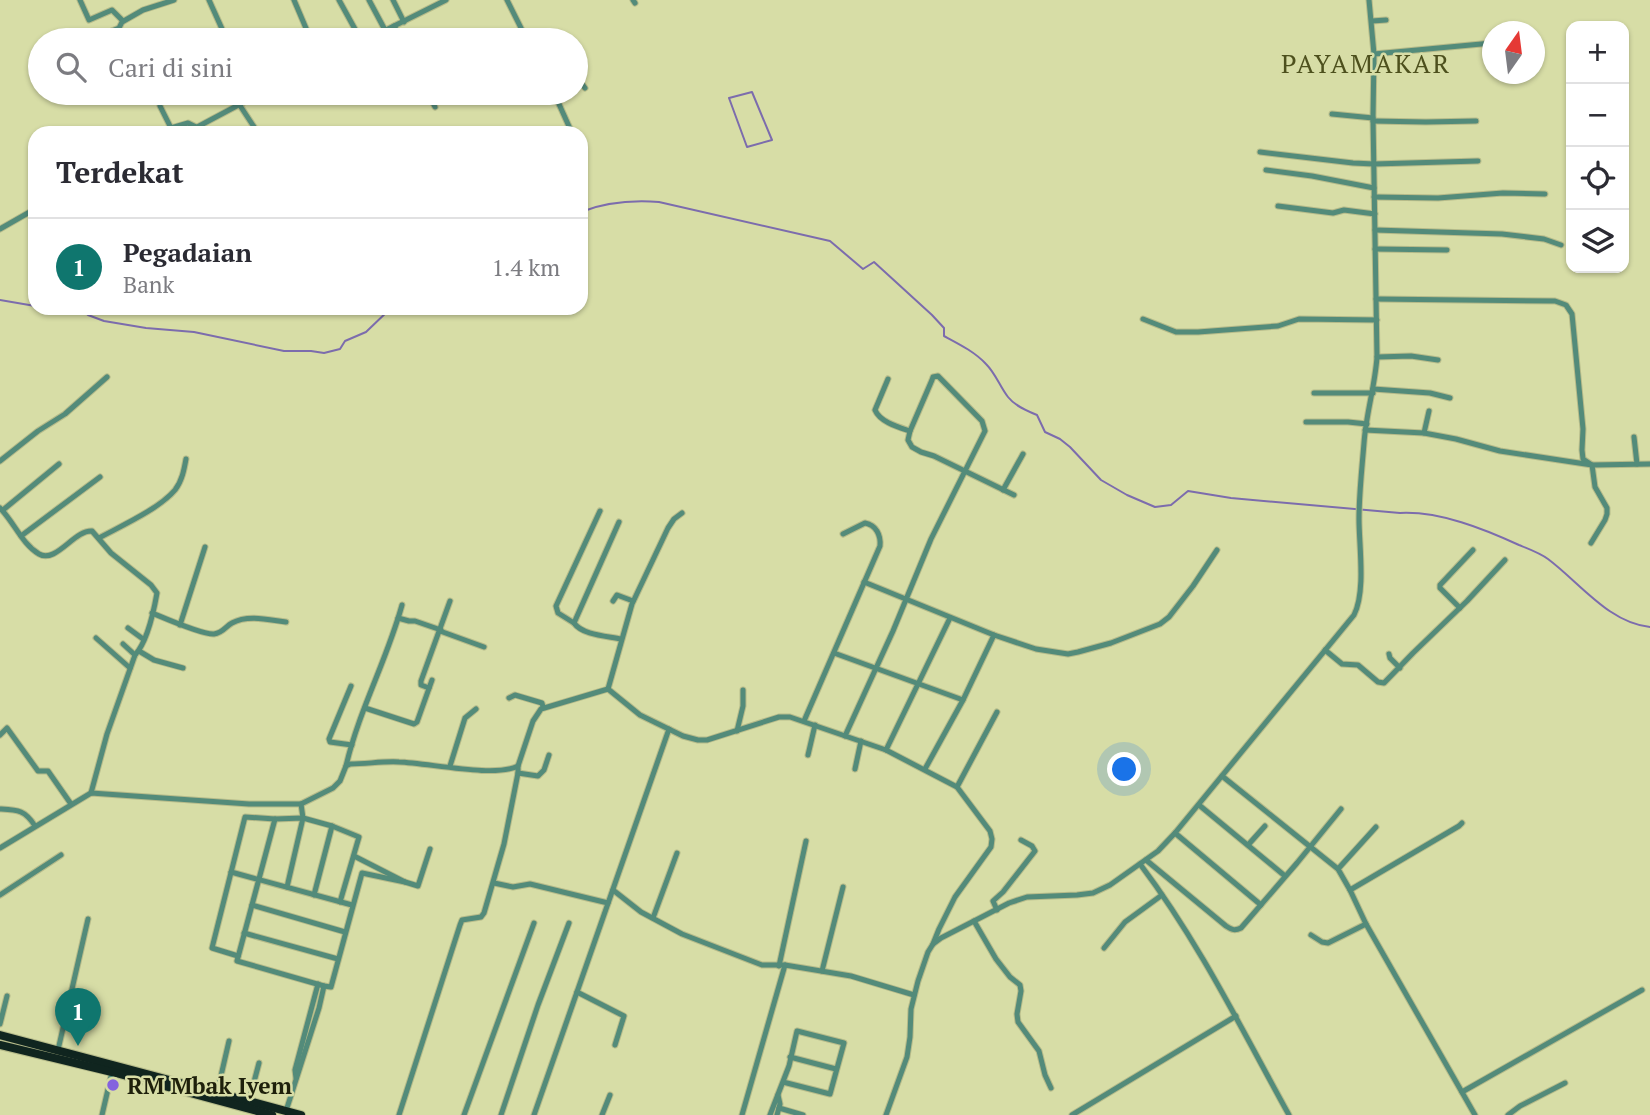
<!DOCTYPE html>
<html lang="id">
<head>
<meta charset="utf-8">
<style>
  body { margin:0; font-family:"PT Serif",serif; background:#f2f2f3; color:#2b2b33 }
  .controls { position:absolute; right:21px; top:21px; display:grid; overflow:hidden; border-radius:14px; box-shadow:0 2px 5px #0004 }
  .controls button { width:63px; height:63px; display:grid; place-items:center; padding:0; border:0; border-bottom:2px solid #e1e1e2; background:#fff; color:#2b2b33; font:35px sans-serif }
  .compass { position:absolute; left:1482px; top:21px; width:63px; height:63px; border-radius:50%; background:#fff; box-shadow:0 2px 5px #0004; rotate:14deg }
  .you { position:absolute; left:1125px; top:770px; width:24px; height:24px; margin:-18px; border:5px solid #fff; border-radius:50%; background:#1a73e8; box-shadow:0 0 0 10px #1a73e833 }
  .badge { display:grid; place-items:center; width:46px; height:46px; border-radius:50%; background:#0f766e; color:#fff; font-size:23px; font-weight:700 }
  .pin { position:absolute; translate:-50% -58px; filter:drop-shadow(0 2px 4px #0008) }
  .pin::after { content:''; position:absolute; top:37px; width:24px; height:21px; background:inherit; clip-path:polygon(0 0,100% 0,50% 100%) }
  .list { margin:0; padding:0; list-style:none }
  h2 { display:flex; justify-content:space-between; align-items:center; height:91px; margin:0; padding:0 28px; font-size:30px }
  h2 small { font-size:23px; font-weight:400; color:#7c7c81 }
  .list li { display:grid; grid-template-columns:46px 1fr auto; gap:21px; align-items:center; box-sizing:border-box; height:98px; padding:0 28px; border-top:2px solid #e1e1e2 }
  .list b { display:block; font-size:26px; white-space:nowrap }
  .list p { margin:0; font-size:23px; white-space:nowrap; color:#7c7c81 }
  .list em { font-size:23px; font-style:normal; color:#7c7c81 }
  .icon { flex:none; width:38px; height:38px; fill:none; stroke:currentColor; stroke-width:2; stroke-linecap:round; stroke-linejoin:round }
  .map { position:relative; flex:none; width:1650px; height:1115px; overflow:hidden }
  .search { position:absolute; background:#fff; box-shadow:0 2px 5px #0004; left:28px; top:28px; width:560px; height:77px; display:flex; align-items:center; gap:18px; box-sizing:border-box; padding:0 24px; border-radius:38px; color:#7c7c81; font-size:26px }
  .panel { position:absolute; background:#fff; box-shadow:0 2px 5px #0004; left:28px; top:126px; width:560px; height:189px; border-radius:21px }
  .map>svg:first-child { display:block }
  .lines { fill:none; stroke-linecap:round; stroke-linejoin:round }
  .stream { stroke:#7c6cad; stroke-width:2 }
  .minor-casing { stroke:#b6bb8a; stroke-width:7 }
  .highway-casing { stroke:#b6bb8a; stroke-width:10 }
  .minor { stroke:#538b7a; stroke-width:5 }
  .highway { stroke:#10251f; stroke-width:8 }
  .poi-dot { fill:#8463de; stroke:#d7dda6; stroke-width:2.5 }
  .labels { text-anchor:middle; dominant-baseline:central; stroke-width:5; stroke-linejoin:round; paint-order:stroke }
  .poi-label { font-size:23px; font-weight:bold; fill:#1e200b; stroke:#d7dda6; text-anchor:start }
  .quarter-label { font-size:26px; letter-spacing:2px; fill:#4d501d; stroke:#d7dda6 }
</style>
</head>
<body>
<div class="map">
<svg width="1650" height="1115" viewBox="0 0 1650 1115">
  <rect width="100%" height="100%" fill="#d7dda6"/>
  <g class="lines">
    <g class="stream">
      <path d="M752,92l20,48 -25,7 -18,-49z"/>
      <path d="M581,212c25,-10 51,-12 78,-10l171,39 33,28 11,-7 58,53 12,13v8c15,8 31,16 42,28 10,10 14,23 22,33 7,9 19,14 29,18l8,17 15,7 10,8 31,33 26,15 28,12 16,-2 17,-14 43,7 169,15c40,-2 84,16 119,32 10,4 21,8 29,14 32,24 61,64 102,68"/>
      <path d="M0,300l35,6"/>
      <path d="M45,308h7"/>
      <path d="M70,308l12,2 6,5 16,6 42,7 48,4 90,19h27l13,2 16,-4 5,-8 21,-9 25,-24"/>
    </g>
    <g class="minor-casing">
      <g id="minor">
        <path d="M80,0l9,20 23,-10 11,11"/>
        <path d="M209,0l18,40"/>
        <path d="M294,0l17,40"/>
        <path d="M339,0l22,40"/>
        <path d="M369,0l16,30"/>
        <path d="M393,0l11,22"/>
        <path d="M507,0l20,40"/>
        <path d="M633,0l2,3"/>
        <path d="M1372,21l14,-1"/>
        <path d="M394,26l8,14"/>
        <path d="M90,40l29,-12 3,-6 21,-12 31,-10"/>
        <path d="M366,40l80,-40"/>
        <path d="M1374,54l118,-11"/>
        <path d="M576,76l9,12"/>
        <path d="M428,93l7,14"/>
        <path d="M554,93l18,40"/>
        <path d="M239,104l19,29"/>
        <path d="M160,106l11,22 17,-5 10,5"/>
        <path d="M1332,114l41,4"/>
        <path d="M1373,121l53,1 50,-1"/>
        <path d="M186,133l75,-40"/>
        <path d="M1260,152l93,11 21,1 104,-3"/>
        <path d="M1266,170l46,6 62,12"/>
        <path d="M1374,197l64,1 65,-5 42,1"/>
        <path d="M1278,206l55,7 11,-3 31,4"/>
        <path d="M0,229l35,-20"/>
        <path d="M1375,230l127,4 42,5 17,6"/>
        <path d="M1375,249l72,1"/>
        <path d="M1376,299l179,2 11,4 6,9 11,115 -1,21 1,9 9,6 3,22 12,21v6l-2,6 -14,23"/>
        <path d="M1143,319l33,13h22l80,-6 21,-7 78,1"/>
        <path d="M1377,357l34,-1 27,4"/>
        <path d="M1373,389l57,4 20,5"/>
        <path d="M1314,393h59"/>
        <path d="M1306,422h42l19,2"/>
        <path d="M1365,430l59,3 32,6 44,12 92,14 58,-1"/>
        <path d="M910,431l-2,9 4,7 9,5 13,4 80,39"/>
        <path d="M1424,433l5,-22"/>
        <path d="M1634,437l3,27"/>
        <path d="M0,461l38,-30 27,-17 42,-37"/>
        <path d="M1003,490l20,-36"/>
        <path d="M0,508c14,14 22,36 39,46 17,10 35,-24 53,-23l19,22 40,32 6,8c-3,17 -10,49 -22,62l-28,79 -16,59"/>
        <path d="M3,510l56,-46"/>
        <path d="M619,522l-45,101c8,12 33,13 47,16"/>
        <path d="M21,536l79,-59"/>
        <path d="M99,538c22,-12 60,-29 76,-48 7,-9 9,-20 11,-31"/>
        <path d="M864,582l130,53 42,14 32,5 10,-2 33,-9 49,-19 9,-7 24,-31 24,-36"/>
        <path d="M613,601l4,-6 16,6"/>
        <path d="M1460,608l-20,-20v-3l33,-35"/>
        <path d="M152,613c12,5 51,22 62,21 9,-1 12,-8 18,-11 16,-9 38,-3 54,-1"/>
        <path d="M398,618l11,3h6l26,9"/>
        <path d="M574,623l-16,-10 -2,-7 44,-95"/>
        <path d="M180,625l25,-78"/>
        <path d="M128,628l15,11"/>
        <path d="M440,631l44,16"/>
        <path d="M96,638l34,30"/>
        <path d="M123,644l12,11"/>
        <path d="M1325,650l17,14 16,1 20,17 6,1 29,-30 54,-52 38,-41"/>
        <path d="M139,651l15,9 29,8"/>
        <path d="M834,653l129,47"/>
        <path d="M1389,654l1,4 10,10"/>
        <path d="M351,686l-22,53 1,3 22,3"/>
        <path d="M429,688l-8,-3v-4l29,-80"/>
        <path d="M608,689l24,-85 36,-76 6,-9 8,-6"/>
        <path d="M509,698l6,-3 27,8 1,4"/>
        <path d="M365,708l49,16 3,-2 15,-42"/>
        <path d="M804,721l76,-175c1,-11 -4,-21 -15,-23l-22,11"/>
        <path d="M737,731l6,-25v-16"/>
        <path d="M0,735l7,-7 31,43h10l23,33"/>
        <path d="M845,736l48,-105 38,-92 54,-108 -3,-10 -44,-45 -5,1 -1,3 -22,51c-12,-4 -30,-9 -35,-21l13,-31"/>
        <path d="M886,750l64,-132"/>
        <path d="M808,755l7,-30"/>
        <path d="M346,766c13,-56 41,-106 56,-161"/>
        <path d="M450,766l15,-48 11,-9"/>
        <path d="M855,769l6,-28"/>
        <path d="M925,769l38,-69 31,-65"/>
        <path d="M518,773l20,3 6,-6 5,-15"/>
        <path d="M1222,776l116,93 12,21 16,34 109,191"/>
        <path d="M957,787l40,-75"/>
        <path d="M1199,805l86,71"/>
        <path d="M0,809c18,1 25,1 35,17"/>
        <path d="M275,819l-38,142 87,25 7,1 31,-114 43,9"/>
        <path d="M1175,833l86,72"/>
        <path d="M1248,845l17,-19"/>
        <path d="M0,848l91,-55 158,11h52l32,-16 7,-7 6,-15 4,-2c17,0 33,-3 49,-2 30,1 96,16 119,4l15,-45 8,-12 67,-20 32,26 43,21 15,4h9l72,-23h11l96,33 71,37 33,44 2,8 -1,8 -36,50 -16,32 -6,15"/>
        <path d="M354,856l51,26 13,4 12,-37"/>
        <path d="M1146,860l80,66c6,4 9,5 15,2l56,-65 44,-54"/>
        <path d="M1140,864c59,78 102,166 149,251"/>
        <path d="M1338,869l38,-42"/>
        <path d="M231,872l121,33"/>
        <path d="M494,883l19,4 17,-3 78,19"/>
        <path d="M287,887l16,-69 -2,-14"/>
        <path d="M613,890l28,22 41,22 80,31h23l66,11 63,19"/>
        <path d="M1350,890l109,-64 3,-3"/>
        <path d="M0,895l61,-40"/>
        <path d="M314,895l18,-69"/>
        <path d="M252,905l93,27"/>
        <path d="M997,910l-4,-9 10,-9 32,-41 -3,-5 -11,-6"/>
        <path d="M653,918l24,-65"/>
        <path d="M974,921l22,38 14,18 10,8 1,6 -4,23 1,8 21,29 6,24 6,13"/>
        <path d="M244,933l94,26"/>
        <path d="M1311,935l11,7 6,1 38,-19"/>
        <path d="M1104,948l21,-26 37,-27"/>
        <path d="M238,956l-26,-8 33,-131 30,2 28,-1 29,8 27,11 -19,65"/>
        <path d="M779,966l27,-125"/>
        <path d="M822,971l21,-84"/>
        <path d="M577,992l47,24 -9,29"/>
        <path d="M0,1024l7,-28"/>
        <path d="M58,1050l30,-131"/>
        <path d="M790,1057l46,12"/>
        <path d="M296,1078l-1,-8 23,-86"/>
        <path d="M1462,1092l180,-102"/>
        <path d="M217,1093l12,-52"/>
        <path d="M249,1101l10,-38"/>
        <path d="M779,1108l24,7"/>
        <path d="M286,1111l33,-103 5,-22"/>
        <path d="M102,1115l10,-43"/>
        <path d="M399,1115l61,-190 2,-5 19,-3 3,-4 20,-69 14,-71v-7"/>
        <path d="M464,1115l70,-192"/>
        <path d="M501,1115l37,-110 31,-82"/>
        <path d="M534,1115l135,-386"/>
        <path d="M602,1115l8,-20"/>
        <path d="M742,1115l43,-150"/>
        <path d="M770,1115l19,-49 8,-35 47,12 -14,51 -47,-12"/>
        <path d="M777,1115l3,-11 -2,-9"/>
        <path d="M886,1115l21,-58 3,-20 1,-28 7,-28 10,-29 5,-8 8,-6 68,-35 18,-6 50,-2 16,-2 17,-8 48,-34 17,-18 179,-218c12,-24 5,-69 5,-96 0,-25 3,-51 5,-76 2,-29 11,-57 13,-86l-4,-239 1,-64 -5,-54"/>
        <path d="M1072,1115l164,-99"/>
        <path d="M1508,1115l12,-9 45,-23"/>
      </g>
    </g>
    <g class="highway-casing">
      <g id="highway">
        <path d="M0,1035l301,80"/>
        <path d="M0,1045l112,27 160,43"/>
      </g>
    </g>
    <use href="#minor" class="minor"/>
    <use href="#highway" class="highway"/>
  </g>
  <circle class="poi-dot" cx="113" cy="1085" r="7"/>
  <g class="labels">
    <g class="poi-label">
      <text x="127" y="1085">RM Mbak Iyem</text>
    </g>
    <g class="quarter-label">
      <text x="1366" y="63">PAYAMAKAR</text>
    </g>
  </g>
</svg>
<div class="controls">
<button>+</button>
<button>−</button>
<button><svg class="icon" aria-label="locate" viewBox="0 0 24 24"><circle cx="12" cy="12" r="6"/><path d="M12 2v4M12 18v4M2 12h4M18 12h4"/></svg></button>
<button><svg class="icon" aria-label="layers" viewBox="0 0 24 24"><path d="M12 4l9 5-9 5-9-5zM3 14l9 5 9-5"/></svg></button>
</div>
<svg class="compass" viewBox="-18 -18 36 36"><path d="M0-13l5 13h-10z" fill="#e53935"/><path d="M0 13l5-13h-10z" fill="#7c7c81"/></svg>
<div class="you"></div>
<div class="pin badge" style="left:78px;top:1046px">1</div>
<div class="search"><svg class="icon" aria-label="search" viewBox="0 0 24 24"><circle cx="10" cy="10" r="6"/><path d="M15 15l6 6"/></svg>Cari di sini</div>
<section class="panel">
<h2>Terdekat<small></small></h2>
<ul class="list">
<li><span class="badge">1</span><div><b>Pegadaian</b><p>Bank</p></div><em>1.4 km</em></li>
</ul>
</section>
</div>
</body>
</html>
